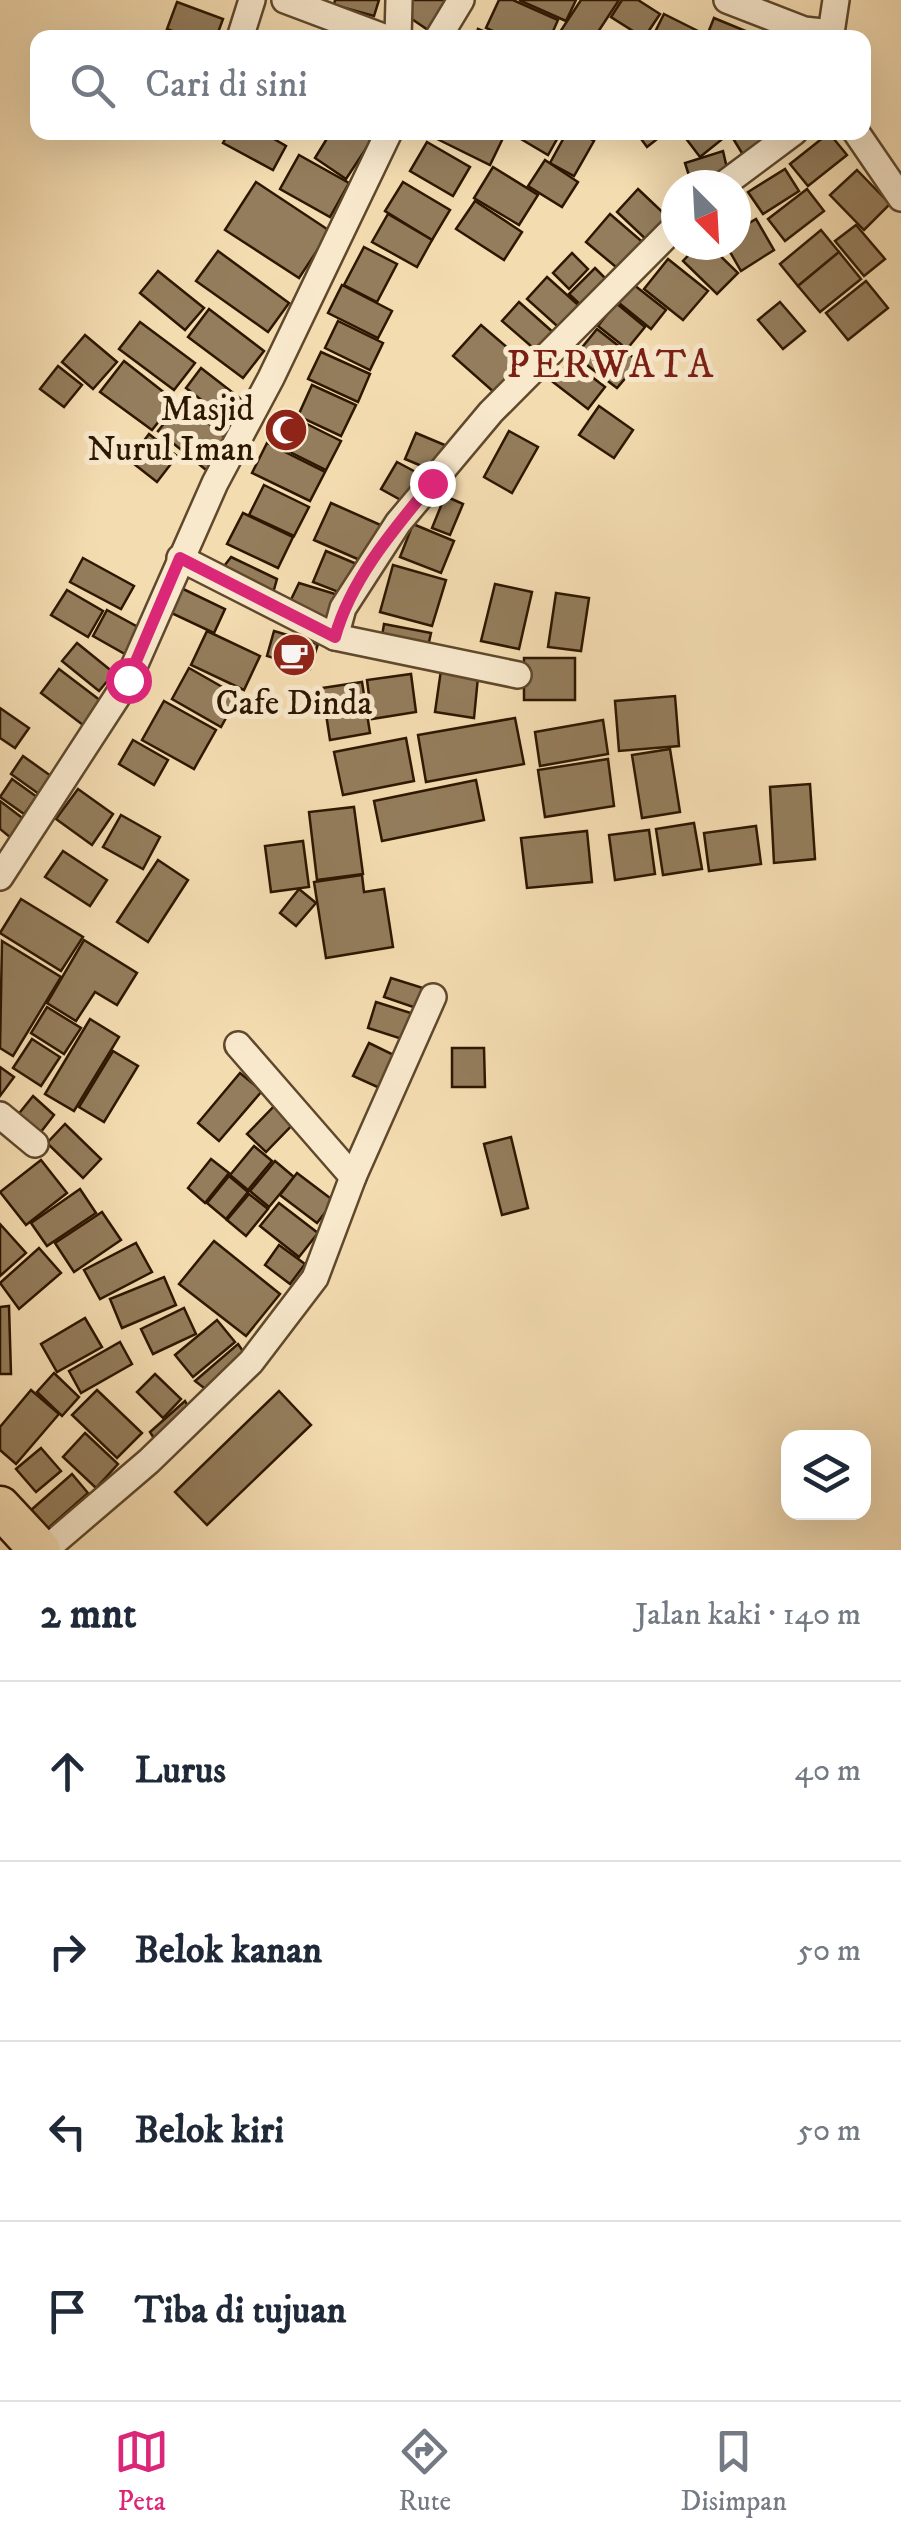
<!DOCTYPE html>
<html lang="id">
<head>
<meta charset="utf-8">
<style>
  body { margin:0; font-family:"IM FELL DW Pica",serif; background:#f2f2f3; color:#1f2937 }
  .controls { position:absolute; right:30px; bottom:30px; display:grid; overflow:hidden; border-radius:20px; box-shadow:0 10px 40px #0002 }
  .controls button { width:90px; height:90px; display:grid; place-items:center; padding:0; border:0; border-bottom:2px solid #e0e1e3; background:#fff; color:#1f2937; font:50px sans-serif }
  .compass { position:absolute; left:661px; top:170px; width:90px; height:90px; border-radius:50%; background:#fff; box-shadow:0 10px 40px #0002; rotate:156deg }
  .stop { position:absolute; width:30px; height:30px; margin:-22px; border:8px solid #db2777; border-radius:50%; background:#fff }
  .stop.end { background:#db2777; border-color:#fff; box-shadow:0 2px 10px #0008 }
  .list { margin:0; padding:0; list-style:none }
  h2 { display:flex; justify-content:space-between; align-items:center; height:130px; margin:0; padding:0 40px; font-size:42px }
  h2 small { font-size:32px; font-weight:400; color:#747a83 }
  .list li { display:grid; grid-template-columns:65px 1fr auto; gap:30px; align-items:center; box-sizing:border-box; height:180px; padding:0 40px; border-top:2px solid #e0e1e3 }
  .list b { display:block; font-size:38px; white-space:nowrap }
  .list em { font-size:32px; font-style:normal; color:#747a83 }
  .icon { flex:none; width:55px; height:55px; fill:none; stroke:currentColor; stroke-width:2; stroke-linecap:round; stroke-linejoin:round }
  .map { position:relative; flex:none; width:901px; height:1550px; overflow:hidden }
  .search { position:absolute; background:#fff; box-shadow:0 10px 40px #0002; left:30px; right:30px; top:30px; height:110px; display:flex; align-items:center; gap:25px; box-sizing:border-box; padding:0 35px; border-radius:20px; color:#747a83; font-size:38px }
  .sheet { height:850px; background:#fff }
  nav { display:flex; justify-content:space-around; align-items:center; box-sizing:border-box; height:140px; border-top:2px solid #e0e1e3; background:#fff; font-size:28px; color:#747a83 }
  nav a { display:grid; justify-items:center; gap:5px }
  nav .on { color:#db2777 }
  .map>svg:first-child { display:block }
  .building { fill:#947d5c; stroke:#2d1700; stroke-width:2.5 }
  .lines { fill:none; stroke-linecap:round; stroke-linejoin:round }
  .minor-casing { stroke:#5f482c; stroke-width:30 }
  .primary-casing { stroke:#2d1700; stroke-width:45 }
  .minor { stroke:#f8e8cc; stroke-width:25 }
  .primary { stroke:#f4dcb1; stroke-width:40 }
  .route { stroke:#db2777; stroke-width:12 }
  .labels { text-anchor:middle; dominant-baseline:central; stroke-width:10; stroke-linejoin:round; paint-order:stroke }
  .poi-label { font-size:35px; fill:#2d1700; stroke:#f8e8cc; text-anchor:end }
  .quarter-label { font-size:40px; letter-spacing:2.5px; fill:#7a1f14; stroke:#f8e8cc }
</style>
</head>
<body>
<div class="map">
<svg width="901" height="1550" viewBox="0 0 901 1550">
  <rect width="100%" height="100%" fill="#f4dcb1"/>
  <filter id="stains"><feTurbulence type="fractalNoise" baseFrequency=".002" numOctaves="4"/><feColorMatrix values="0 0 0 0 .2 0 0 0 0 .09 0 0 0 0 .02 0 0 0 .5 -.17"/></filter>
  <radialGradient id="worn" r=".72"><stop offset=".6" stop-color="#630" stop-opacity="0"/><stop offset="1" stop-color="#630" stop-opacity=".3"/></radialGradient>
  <g class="building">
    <path d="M335,0h44l-5,16 -40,-11z"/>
    <path d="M413,0h36l-21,30 -25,-17z"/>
    <path d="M499,0h14l45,20 -8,18h-42l-22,-10z"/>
    <path d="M519,0h57l-10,21z"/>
    <path d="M581,0h38l-25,38h-38z"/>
    <path d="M622,0h16l22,14 -16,24 -33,-21z"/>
    <path d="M177,2l46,17 -7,19h-25l-24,-9z"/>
    <path d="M664,14l36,18 -3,6h-45z"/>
    <path d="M714,18l34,14 -2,6 -38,-5z"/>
    <path d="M478,29l22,9h-25z"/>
    <path d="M229,132h33l24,14 -13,24 -50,-27z"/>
    <path d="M331,132h28l12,9 -25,38 -31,-21z"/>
    <path d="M498,132l6,4 -14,29 -65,-32z"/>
    <path d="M509,132h52l-13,23z"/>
    <path d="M567,132h13l14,9 -20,35 -24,-13z"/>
    <path d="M636,132h30l-19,15z"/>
    <path d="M681,132h50l-31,25z"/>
    <path d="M746,132h22l8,13 -28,18 -14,-23z"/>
    <path d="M829,133l18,22 -39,31 -18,-22z"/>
    <path d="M427,142l43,25 -17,29 -43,-25z"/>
    <path d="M723,151l6,26 -37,8 -7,-22z"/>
    <path d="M299,155l50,28 -19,34 -50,-28z"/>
    <path d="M545,160l33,22 -16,25 -34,-21z"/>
    <path d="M493,167l45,28 -19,30 -45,-27z"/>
    <path d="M785,169l14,22 -36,23 -15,-22z"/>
    <path d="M857,170l33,34 -26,26 -34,-35z"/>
    <path d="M256,182l74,49 -31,47 -74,-48z"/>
    <path d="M403,182l47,28 -18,30 -47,-29z"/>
    <path d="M638,189l37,35 -22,22 -36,-34z"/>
    <path d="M807,189l17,22 -39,30 -17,-22z"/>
    <path d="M475,201l47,31 -18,28 -48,-31z"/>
    <path d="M388,214l44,26 -15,27 -45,-25z"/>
    <path d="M610,214l36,31 -24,27 -36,-30z"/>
    <path d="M756,219l18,31 -33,21 -15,-26h10v-14z"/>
    <path d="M856,225l29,34 -21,17 -29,-35z"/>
    <path d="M821,230l18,22 -41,34 -18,-22z"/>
    <path d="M698,245h11l29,28 -21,21 -34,-33z"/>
    <path d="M364,247l33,17 -20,38 -33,-17z"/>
    <path d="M218,251l71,52 -21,29 -72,-51z"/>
    <path d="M839,252l22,27 -41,33 -22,-26z"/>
    <path d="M572,253l16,16 -19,20 -16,-16z"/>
    <path d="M668,259l40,32 -25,29 -39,-31z"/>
    <path d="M595,268l19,19 -25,26 -20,-19z"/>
    <path d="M158,271l46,37 -19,22 -45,-37z"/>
    <path d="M547,277l39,35 -20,22 -39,-35z"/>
    <path d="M866,281l22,27 -40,32 -22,-27z"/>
    <path d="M342,285l50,26 -14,27 -50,-25z"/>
    <path d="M634,285l32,25 -15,19 -32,-26z"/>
    <path d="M519,302l36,32 -16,19 -37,-32z"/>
    <path d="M780,302l25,29 -22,18 -25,-29z"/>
    <path d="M616,303l29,24 -18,22 -29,-23z"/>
    <path d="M209,309l55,42 -21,27 -55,-41z"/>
    <path d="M338,321l45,22 -13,27 -45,-22z"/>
    <path d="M140,322l55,41 -21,27 -55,-41z"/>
    <path d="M481,325l43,37 -28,32 -43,-38z"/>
    <path d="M597,329l42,33 -22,26 -42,-32z"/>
    <path d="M85,335l32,27 -24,27 -31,-27z"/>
    <path d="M321,352l49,22 -12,28 -50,-23z"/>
    <path d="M570,360l35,27 -17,22 -35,-27z"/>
    <path d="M124,361l51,40 -23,29 -52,-38z"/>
    <path d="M58,366l24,19 -18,22 -24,-18z"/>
    <path d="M201,368l49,38 -15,20 -49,-38z"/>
    <path d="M312,385l44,20 -15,31 -43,-20z"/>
    <path d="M182,401l51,43 -22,30 -53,-43z"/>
    <path d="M599,406l34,24 -19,28 -35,-23z"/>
    <path d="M301,421l40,20 -15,29 -40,-20z"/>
    <path d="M509,431l29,16 -26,46 -28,-16z"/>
    <path d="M416,433l31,13 -11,26 -31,-13z"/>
    <path d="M149,434l28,22 -20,26 -28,-22z"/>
    <path d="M267,443l58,29 -15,29 -58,-28z"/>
    <path d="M397,462l26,14 -15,28 -27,-15z"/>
    <path d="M264,485l45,22 -15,29 -45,-21z"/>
    <path d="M445,496l18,8 -13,31 -18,-7z"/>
    <path d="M331,503l54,24 -16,37 -55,-24z"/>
    <path d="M243,513l50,24 -15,31 -51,-24z"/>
    <path d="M413,524l41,17 -13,32 -41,-16z"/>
    <path d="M326,551l33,14 -13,30 -33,-13z"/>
    <path d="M231,557l46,22 -6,21 -53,-26z"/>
    <path d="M83,558l51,28 -13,23 -51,-27z"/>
    <path d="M393,565l53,15 -14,46 -52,-14z"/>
    <path d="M299,583l46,14 -15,32 -43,-21z"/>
    <path d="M495,584l37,8 -13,57 -38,-8z"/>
    <path d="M179,587l46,22 -11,24 -47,-22z"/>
    <path d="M67,590l36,21 -15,26 -37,-22z"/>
    <path d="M556,593l33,5 -8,53 -33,-4z"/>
    <path d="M107,610l40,22 -15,26 -39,-22z"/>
    <path d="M384,624l47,9 -4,18 -46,-9z"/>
    <path d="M207,631l53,25 -16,34 -53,-25z"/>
    <path d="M274,631l44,13 -8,25 -43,-13z"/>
    <path d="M77,643l37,30 -15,18 -37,-30z"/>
    <rect x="524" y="658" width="51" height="42"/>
    <path d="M189,668l49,28 -17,31 -49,-28z"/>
    <path d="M59,669l42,32 -18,24 -42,-32z"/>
    <path d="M441,670l37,7 -4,41 -39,-6z"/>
    <path d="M411,674l5,38 -44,7 -5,-39z"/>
    <path d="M362,682l8,51 -40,7 -8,-52z"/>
    <path d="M675,696l4,50 -60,5 -4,-50z"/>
    <path d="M164,701l52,29 -22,39 -52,-29z"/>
    <path d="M0,708l29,20 -14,20 -15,-10z"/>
    <path d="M515,718l9,46 -98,18 -8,-47z"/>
    <path d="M603,720l5,34 -68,12 -5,-34z"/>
    <path d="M406,738l8,43 -71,14 -9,-43z"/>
    <path d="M133,740l35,20 -14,25 -35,-21z"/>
    <path d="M670,749l10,63 -38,6 -10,-63z"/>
    <path d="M23,756l28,20 -12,18 -28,-20z"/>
    <path d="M608,759l6,47 -69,11 -7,-47z"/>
    <path d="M12,779l25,18 -13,17 -24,-17z"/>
    <path d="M476,780l8,40 -102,21 -8,-40z"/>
    <path d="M810,784l5,75 -41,4 -4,-76z"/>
    <path d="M78,789l35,25 -21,31 -36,-26z"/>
    <path d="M0,801l25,19 -14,18 -11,-9z"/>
    <path d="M354,807l9,67 -46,6 -8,-68z"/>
    <path d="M121,815l39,22 -17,32 -40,-22z"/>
    <path d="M694,823l8,46 -39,6 -7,-46z"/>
    <path d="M756,826l5,38 -52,7 -5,-38z"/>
    <path d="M649,830l6,44 -40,6 -6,-45z"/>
    <path d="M587,831l5,51 -65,6 -6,-50z"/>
    <path d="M303,841l6,46 -38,5 -6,-46z"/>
    <path d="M63,851l44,29 -17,26 -45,-29z"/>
    <path d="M158,860l30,20 -40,62 -31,-20z"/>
    <path d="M362,875l2,17 20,-3 9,58 -67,11 -12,-76z"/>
    <path d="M299,889l17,14 -20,23 -16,-13z"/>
    <path d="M21,899l62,38 -22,34 -61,-38z"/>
    <path d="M84,940l53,33 -20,32 -22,-13 -19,29 -29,-18z"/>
    <path d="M2,941l59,36 -48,79 -13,-8z"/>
    <path d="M391,978l32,10 -7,20 -32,-11z"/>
    <path d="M376,1002l38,12 -9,26 -37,-12z"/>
    <path d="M47,1007l34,21 -17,26 -33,-21z"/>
    <path d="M90,1019l29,18 -45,74 -29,-17z"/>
    <path d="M32,1039l28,18 -19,29 -28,-18z"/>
    <path d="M369,1043l29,14 -16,32 -29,-13z"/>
    <path d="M452,1048h32l1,39h-33z"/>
    <path d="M113,1051l25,15 -34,56 -25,-15z"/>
    <path d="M0,1067l14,10 -14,19z"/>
    <path d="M240,1073l22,18 -43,50 -21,-18z"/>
    <path d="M33,1096l21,19 -17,22 -24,-16z"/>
    <path d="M281,1099l19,18 -34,35 -19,-18z"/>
    <path d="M65,1124l36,35 -18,19 -36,-35z"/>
    <path d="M511,1137l17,71 -26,7 -18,-71z"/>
    <path d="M254,1146l18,15 -24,29 -18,-15z"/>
    <path d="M211,1159l18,14 -24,30 -17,-15z"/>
    <path d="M41,1160l26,33 -41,32 -26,-33z"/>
    <path d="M275,1161l19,16 -25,30 -19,-16z"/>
    <path d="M297,1173l37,28 -17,22 -37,-28z"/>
    <path d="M229,1176l19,16 -22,27 -19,-16z"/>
    <path d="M80,1189l16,24 -49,33 -16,-23z"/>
    <path d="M249,1194l19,15 -22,27 -19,-16z"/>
    <path d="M279,1203l39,30 -19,24 -39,-31z"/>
    <path d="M102,1212l19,28 -47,32 -19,-29z"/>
    <path d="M0,1224l26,29 -26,23z"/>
    <path d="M214,1241l66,53 -34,42 -67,-52z"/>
    <path d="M136,1243l16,29 -52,27 -16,-29z"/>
    <path d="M279,1245l26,19 -15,20 -25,-19z"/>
    <path d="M39,1248l22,25 -42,36 -19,-26z"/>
    <path d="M164,1277l12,28 -54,23 -12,-29z"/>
    <path d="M9,1306l2,68h-11v-67z"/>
    <path d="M184,1308l12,26 -43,20 -12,-25z"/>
    <path d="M85,1318l17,29 -45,25 -16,-28z"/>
    <path d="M217,1320l18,22 -42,35 -18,-22z"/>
    <path d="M120,1342l12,22 -51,29 -12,-22z"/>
    <path d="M238,1344l9,13 -39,34 -13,-10z"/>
    <path d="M54,1373l25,24 -17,19 -25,-24z"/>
    <path d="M155,1374l26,25 -18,19 -26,-26z"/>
    <path d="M31,1390l28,24 -43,50 -16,-14v-23z"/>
    <path d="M97,1390l45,43 -25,25 -45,-43z"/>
    <path d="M279,1391l32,34 -104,100 -32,-33z"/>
    <path d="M185,1401l4,7 -34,32 -5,-8z"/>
    <path d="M85,1433l33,31 -22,24 -33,-31z"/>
    <path d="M41,1448l20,23 -25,21 -20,-23z"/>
    <path d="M72,1474l16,19 -42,37 -16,-19z"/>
  </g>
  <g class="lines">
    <g class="minor-casing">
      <g id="minor">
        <path d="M285,0l101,38"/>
        <path d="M727,0l77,30 27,3 5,-33"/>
        <path d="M240,38l12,-38"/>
        <path d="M398,38l1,-38"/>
        <path d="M438,38l23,-38"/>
        <path d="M856,132l45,66"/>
        <path d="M723,185l71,-53"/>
        <path d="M180,558l155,79 183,38"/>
        <path d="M335,637l8,-29 55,-85 93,-111 185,-186"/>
        <path d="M0,877l128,-197 87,-197 56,-105 118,-246"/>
        <path d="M238,1045l115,132"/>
        <path d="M0,1115l35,29"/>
        <path d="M45,1550l104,-89 102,-99 64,-84 38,-101 80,-180"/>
      </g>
    </g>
    <g class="primary-casing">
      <path id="primary" d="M0,1507l40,43"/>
    </g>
    <use href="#minor" class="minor"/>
    <use href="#primary" class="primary"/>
  </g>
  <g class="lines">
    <path class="route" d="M128,680l52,-122 155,79c16,-58 59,-108 97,-154"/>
  </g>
  <defs>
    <g id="mosque-disc" transform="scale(2.25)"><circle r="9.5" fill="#8f2418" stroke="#f8e8cc"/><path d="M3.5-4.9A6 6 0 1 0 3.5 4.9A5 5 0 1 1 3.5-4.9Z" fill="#fff"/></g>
    <g id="cafe-disc" transform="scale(2.25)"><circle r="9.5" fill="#8f2418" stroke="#f8e8cc"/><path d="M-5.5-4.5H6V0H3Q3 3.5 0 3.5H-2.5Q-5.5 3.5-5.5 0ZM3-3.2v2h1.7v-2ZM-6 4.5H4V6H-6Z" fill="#fff"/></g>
  </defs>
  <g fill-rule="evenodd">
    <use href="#mosque-disc" x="286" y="430"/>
    <use href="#cafe-disc" x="294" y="655"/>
  </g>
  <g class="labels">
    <g class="poi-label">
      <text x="254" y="410">Masjid<tspan x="254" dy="40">Nurul Iman</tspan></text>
      <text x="294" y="704" text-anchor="middle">Cafe Dinda</text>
    </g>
    <g class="quarter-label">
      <text x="611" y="366">PERWATA</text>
    </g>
  </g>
  <rect width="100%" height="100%" filter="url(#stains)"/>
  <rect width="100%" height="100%" fill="url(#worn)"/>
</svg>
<div class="controls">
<button><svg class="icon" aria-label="layers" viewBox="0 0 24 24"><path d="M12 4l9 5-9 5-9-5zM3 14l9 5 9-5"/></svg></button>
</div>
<svg class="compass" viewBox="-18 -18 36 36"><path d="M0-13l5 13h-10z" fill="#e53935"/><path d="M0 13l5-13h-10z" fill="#747a83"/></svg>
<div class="stop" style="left:128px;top:680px"></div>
<div class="stop end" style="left:432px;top:483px"></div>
<div class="search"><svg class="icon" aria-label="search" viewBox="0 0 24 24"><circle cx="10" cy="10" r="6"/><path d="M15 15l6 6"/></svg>Cari di sini</div>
</div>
<section class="sheet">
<h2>2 mnt<small>Jalan kaki · 140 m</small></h2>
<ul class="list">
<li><svg class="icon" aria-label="ahead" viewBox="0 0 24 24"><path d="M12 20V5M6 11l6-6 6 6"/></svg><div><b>Lurus</b></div><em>40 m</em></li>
<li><svg class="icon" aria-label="right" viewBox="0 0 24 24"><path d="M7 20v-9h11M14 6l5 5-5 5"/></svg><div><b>Belok kanan</b></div><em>50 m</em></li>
<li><svg class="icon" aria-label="left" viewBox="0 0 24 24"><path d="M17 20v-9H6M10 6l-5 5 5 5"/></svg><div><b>Belok kiri</b></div><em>50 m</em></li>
<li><svg class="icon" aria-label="arrive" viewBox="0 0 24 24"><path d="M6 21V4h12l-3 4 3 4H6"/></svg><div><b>Tiba di tujuan</b></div></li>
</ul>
</section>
<nav>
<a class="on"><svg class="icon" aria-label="map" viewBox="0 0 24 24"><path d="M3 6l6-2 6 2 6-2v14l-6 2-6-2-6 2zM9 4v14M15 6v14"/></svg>Peta</a>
<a><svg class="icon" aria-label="directions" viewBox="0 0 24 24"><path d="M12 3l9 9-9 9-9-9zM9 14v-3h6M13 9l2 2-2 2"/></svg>Rute</a>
<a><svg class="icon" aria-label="saved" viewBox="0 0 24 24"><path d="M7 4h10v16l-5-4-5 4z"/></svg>Disimpan</a>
</nav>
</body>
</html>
